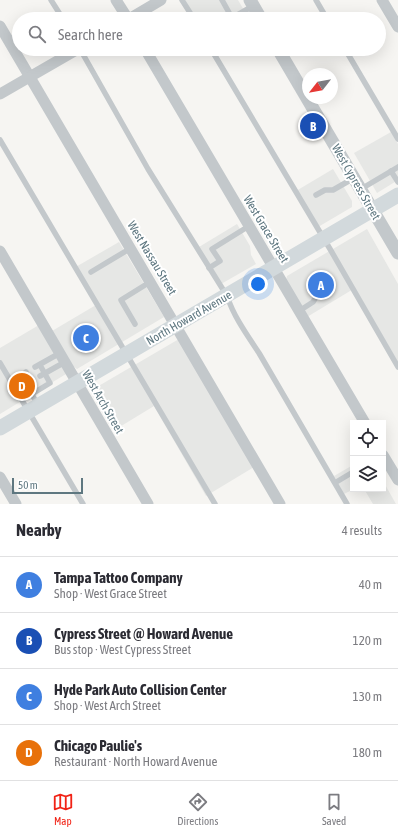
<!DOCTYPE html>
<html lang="en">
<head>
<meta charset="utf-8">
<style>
  body { margin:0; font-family:"Asap Condensed",sans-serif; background:#f7f7f7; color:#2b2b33 }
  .controls { position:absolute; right:12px; bottom:12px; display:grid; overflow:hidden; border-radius:0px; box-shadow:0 4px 16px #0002 }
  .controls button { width:36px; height:36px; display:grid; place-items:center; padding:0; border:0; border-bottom:1px solid #e1e1e2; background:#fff; color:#2b2b33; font:20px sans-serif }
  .compass { position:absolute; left:302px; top:68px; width:36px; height:36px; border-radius:50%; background:#fff; box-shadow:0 4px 16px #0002; rotate:239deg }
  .scale { position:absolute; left:12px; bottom:10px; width:71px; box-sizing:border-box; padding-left:4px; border:2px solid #5e7780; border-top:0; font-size:11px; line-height:14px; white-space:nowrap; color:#5e7780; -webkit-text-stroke:3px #fff; paint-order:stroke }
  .you { position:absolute; left:258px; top:284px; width:14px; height:14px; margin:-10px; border:3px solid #fff; border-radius:50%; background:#1a73e8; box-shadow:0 0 0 6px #1a73e833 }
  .badge { display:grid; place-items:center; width:26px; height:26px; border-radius:50%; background:#f12316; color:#fff; font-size:13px; font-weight:700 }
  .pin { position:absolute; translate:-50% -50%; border:2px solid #fff; box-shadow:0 1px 4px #0006 }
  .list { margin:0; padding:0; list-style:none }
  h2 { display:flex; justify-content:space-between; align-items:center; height:52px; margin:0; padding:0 16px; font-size:17px }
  h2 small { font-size:13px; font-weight:400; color:#7c7c81 }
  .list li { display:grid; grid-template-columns:26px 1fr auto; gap:12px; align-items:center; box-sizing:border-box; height:56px; padding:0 16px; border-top:1px solid #e1e1e2 }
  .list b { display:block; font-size:15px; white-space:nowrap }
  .list p { margin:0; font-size:13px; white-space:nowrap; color:#7c7c81 }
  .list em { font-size:13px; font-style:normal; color:#7c7c81 }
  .icon { flex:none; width:22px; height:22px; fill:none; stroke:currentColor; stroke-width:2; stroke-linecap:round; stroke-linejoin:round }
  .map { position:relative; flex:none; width:398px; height:504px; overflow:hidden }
  .search { position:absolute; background:#fff; box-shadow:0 4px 16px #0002; left:12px; right:12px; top:12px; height:44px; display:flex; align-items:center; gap:10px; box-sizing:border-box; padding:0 14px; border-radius:22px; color:#7c7c81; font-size:15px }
  .sheet { height:276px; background:#fff }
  nav { display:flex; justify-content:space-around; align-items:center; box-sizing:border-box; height:56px; border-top:1px solid #e1e1e2; background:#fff; font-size:11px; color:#7c7c81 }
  nav a { display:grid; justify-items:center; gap:2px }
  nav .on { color:#f12316 }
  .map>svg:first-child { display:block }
  .built { fill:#e6e7e5 }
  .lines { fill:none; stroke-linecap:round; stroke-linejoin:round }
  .service { stroke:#c3c8cb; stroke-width:5.5 }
  .minor { stroke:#c3c8cb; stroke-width:11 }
  .tertiary { stroke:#c3c8cb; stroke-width:13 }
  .secondary { stroke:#d2d9dc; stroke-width:15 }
  .labels { text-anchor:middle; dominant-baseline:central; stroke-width:4; stroke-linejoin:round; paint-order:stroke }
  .street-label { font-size:12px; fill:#5e7780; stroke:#fff }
</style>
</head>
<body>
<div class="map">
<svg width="398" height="504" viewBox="0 0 398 504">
  <rect width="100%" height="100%" fill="#f6f5f2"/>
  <g class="built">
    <path d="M185,0h53l10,17 -3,2h-49z"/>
    <path d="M391,132l7,12v36l-21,13 -23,-40z"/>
    <path d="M333,169l19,32v6l-34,20 -22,-36z"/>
    <path d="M237,224l13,22 1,9 5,9 -35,20 -22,-37z"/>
    <path d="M367,229l31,55v78l-43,-74 -48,29 -21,-37 1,-4z"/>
    <path d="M119,242l45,75 -87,52 -4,-3 -21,-35 44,-26 -22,-37z"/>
    <path d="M39,325l27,49 -66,40v-66z"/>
    <path d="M179,339l75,128 -48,29 -52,-90 -41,25 -23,-40z"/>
    <path d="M353,465l1,24 -10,5 -10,-18z"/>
    <path d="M383,481l13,23h-23l-9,-15h19z"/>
  </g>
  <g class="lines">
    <g class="service">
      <path d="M51,0l12,19"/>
      <path d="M182,0l12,19"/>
      <path d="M222,0l10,18 21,-12"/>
      <path d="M316,0l11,19"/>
      <path d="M80,49l68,120 79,127c7,21 20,39 32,57l88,151"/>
      <path d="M211,49l119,200 68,118"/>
      <path d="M345,49l53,90"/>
      <path d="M0,140l215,364"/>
      <path d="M391,171l7,11"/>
      <path d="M361,189l37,-22"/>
      <path d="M316,195l9,-5h8l21,-12"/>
      <path d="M209,268l11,-7 -8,-12 37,-23"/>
      <path d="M91,272l40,-24"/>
      <path d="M299,311l14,-9 3,-5 15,-10"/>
      <path d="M135,324l-14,-24 29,-18"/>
      <path d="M0,363l83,141"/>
      <path d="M35,367l25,-14"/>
      <path d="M40,376l25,-14"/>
      <path d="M31,381l-5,3 12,21"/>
      <path d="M26,384l-4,-8 4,-4"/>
      <path d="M32,394l18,-11 -10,-18"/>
      <path d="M338,481l15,-9"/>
    </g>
    <g class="minor">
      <path d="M116,0l12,19"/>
      <path d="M382,0l16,27"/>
      <path d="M129,19l32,-19"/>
      <path d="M0,26l280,478"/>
      <path d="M145,49l220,374"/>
      <path d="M0,94l78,-45"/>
      <path d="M0,251l148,253"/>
      <path d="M383,455l15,25"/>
      <path d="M0,477l16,27"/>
    </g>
    <g class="tertiary">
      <path d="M250,0l11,19"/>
      <path d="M278,49l120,204"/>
    </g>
    <path class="secondary" d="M0,428l398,-233"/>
  </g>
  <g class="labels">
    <g class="street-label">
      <text transform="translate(356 182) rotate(60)">West Cypress Street</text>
      <text transform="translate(266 229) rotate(59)">West Grace Street</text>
      <text transform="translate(152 258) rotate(59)">West Nassau Street</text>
      <text transform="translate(189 318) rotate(-30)">North Howard Avenue</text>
      <text transform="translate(103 402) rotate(60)">West Arch Street</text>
    </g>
  </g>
</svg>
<div class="controls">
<button><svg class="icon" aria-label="locate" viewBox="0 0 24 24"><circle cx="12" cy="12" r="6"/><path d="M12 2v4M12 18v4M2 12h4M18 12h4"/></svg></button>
<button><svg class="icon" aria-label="layers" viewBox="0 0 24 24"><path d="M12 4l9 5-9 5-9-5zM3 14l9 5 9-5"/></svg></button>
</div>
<svg class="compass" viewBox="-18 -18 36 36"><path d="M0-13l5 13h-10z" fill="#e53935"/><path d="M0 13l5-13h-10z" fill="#7c7c81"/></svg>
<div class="scale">50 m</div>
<div class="you"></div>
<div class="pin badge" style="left:321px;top:285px;background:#3f7fe0">A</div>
<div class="pin badge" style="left:313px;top:126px;background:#1a4fb4">B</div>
<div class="pin badge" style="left:86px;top:338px;background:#3f7fe0">C</div>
<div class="pin badge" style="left:22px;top:386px;background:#e8710a">D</div>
<div class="search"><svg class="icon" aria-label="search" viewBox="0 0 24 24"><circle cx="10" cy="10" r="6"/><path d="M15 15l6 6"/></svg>Search here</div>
</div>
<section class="sheet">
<h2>Nearby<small>4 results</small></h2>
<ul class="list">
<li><span class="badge" style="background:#3f7fe0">A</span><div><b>Tampa Tattoo Company</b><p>Shop · West Grace Street</p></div><em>40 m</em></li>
<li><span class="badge" style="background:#1a4fb4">B</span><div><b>Cypress Street @ Howard Avenue</b><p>Bus stop · West Cypress Street</p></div><em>120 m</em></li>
<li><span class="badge" style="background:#3f7fe0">C</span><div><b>Hyde Park Auto Collision Center</b><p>Shop · West Arch Street</p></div><em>130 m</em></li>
<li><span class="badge" style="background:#e8710a">D</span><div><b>Chicago Paulie's</b><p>Restaurant · North Howard Avenue</p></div><em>180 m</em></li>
</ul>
</section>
<nav>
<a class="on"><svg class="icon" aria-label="map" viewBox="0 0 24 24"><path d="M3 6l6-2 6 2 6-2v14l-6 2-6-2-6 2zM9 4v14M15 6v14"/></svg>Map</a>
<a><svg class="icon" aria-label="directions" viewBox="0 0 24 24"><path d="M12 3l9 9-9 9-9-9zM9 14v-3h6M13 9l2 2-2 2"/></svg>Directions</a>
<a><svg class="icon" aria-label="saved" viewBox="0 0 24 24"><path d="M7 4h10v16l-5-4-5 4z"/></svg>Saved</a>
</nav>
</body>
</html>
